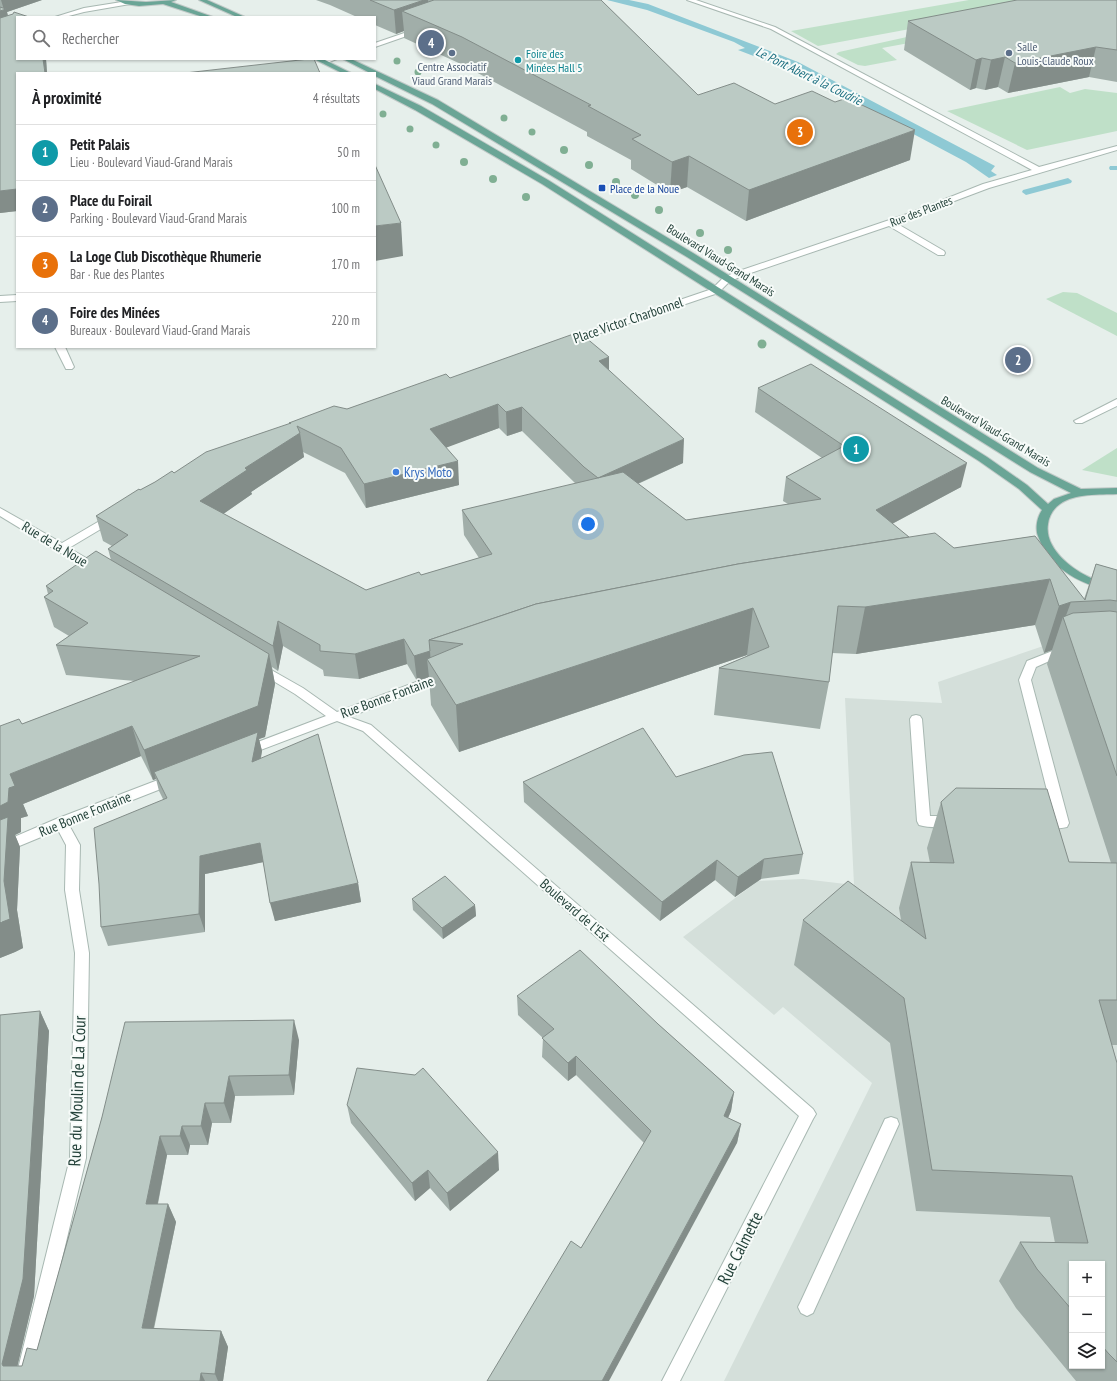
<!DOCTYPE html>
<html lang="fr">
<head>
<meta charset="utf-8">
<style>
  body { margin:0; font-family:"PT Sans Narrow",sans-serif; background:#f6f6f6; color:#202124 }
  .controls { position:absolute; right:12px; bottom:12px; display:grid; overflow:hidden; border-radius:0px; box-shadow:0 1px 3px #0004 }
  .controls button { width:36px; height:36px; display:grid; place-items:center; padding:0; border:0; border-bottom:1px solid #e0e0e0; background:#fff; color:#202124; font:20px sans-serif }
  .you { position:absolute; left:588px; top:524px; width:14px; height:14px; margin:-10px; border:3px solid #fff; border-radius:50%; background:#1a73e8; box-shadow:0 0 0 6px #1a73e833 }
  .badge { display:grid; place-items:center; width:26px; height:26px; border-radius:50%; background:#7f4e3f; color:#fff; font-size:13px; font-weight:700 }
  .pin { position:absolute; translate:-50% -50%; border:2px solid #fff; box-shadow:0 1px 4px #0006 }
  .list { margin:0; padding:0; list-style:none }
  h2 { display:flex; justify-content:space-between; align-items:center; height:52px; margin:0; padding:0 16px; font-size:17px }
  h2 small { font-size:13px; font-weight:400; color:#757577 }
  .list li { display:grid; grid-template-columns:26px 1fr auto; gap:12px; align-items:center; box-sizing:border-box; height:56px; padding:0 16px; border-top:1px solid #e0e0e0 }
  .list b { display:block; font-size:15px; white-space:nowrap }
  .list p { margin:0; font-size:13px; white-space:nowrap; color:#757577 }
  .list em { font-size:13px; font-style:normal; color:#757577 }
  .icon { flex:none; width:22px; height:22px; fill:none; stroke:currentColor; stroke-width:2; stroke-linecap:round; stroke-linejoin:round }
  .map { position:relative; flex:none; width:1117px; height:1381px; overflow:hidden }
  .search { position:absolute; background:#fff; box-shadow:0 1px 3px #0004; left:16px; top:16px; width:360px; height:44px; display:flex; align-items:center; gap:10px; box-sizing:border-box; padding:0 14px; border-radius:0px; color:#757577; font-size:15px }
  .panel { position:absolute; background:#fff; box-shadow:0 1px 3px #0004; left:16px; top:72px; width:360px; height:276px; border-radius:0px }
  .map>svg:first-child { display:block }
  .built { fill:#d4dfda; fill-rule:evenodd }
  .green { fill:#bfe0c8 }
  .water { fill:#8ec9d4 }
  .lines { fill:none; stroke-linecap:round; stroke-linejoin:round }
  .stream { fill:#8ec9d4; fill-rule:evenodd }
  .minor-casing { stroke:#a8b8b2; stroke-width:2 }
  .major-casing { stroke:#c2cac8; stroke-width:2 }
  .minor { fill:#fff; fill-rule:evenodd }
  .major { fill:#6aa596; fill-rule:evenodd }
  .tree { fill:#80af93 }
  .wall { fill:#a1aea9; fill-rule:evenodd }
  .shaded-wall { fill:#838d89 }
  .building { fill:#bbcac4; stroke:#838d89 }
  .service-dot { fill:#5c6f8a; stroke:#f7fbf9; stroke-width:1.5 }
  .culture-dot { fill:#0f9aa8; stroke:#f7fbf9; stroke-width:1.5 }
  .transit-dot { fill:#1a4fb4; stroke:#f7fbf9; stroke-width:1.5 }
  .shop-dot { fill:#3f7fe0; stroke:#f7fbf9; stroke-width:1.5 }
  .labels { text-anchor:middle; dominant-baseline:central; stroke-width:4; stroke-linejoin:round; paint-order:stroke }
  .far-service-label { font-size:12px; fill:#4e5e75; stroke:#f7fbf9; text-anchor:start }
  .far-culture-label { font-size:12px; fill:#0d838f; stroke:#f7fbf9; text-anchor:start }
  .far-transit-label { font-size:12px; fill:#164399; stroke:#f7fbf9; text-anchor:start }
  .far-street-label { font-size:12px; fill:#24423a; stroke:#f7fbf9 }
  .far-water-label { font-size:13px; font-style:italic; fill:#1c6f80; stroke:#f7fbf9 }
  .street-label { font-size:14px; fill:#24423a; stroke:#f7fbf9 }
  .shop-label { font-size:14px; fill:#366cbe; stroke:#f7fbf9; text-anchor:start }
  .near-street-label { font-size:17px; fill:#24423a; stroke:#f7fbf9 }
</style>
</head>
<body>
<div class="map">
<svg width="1117" height="1381" viewBox="0 0 1117 1381">
  <rect width="100%" height="100%" fill="#e6efeb"/>
  <path class="built" d="M1117,609v772h-393l148,-298 -89,-76 -9,8 -91,-78 75,-56 45,-2 51,6 -9,-187 97,5 -4,-21 123,-42zM1072,1264h30v102h-30z"/>
  <g class="green">
    <path d="M969,0h97l-248,46 -27,-15z"/>
    <path d="M925,33l11,5 -54,10 15,12 -32,6 -7,-1 -22,-11 3,-2z"/>
    <path d="M1060,87l10,6 15,-4 32,4v38l-90,19 -80,-39z"/>
    <path d="M1063,292l14,1 40,20v23l-71,-37z"/>
    <path d="M1117,448v29l-35,-7z"/>
  </g>
  <path class="water" d="M607,0h22l19,4 150,58 197,104 -4,5 6,4 -8,3 -23,-16 -141,-75 -32,-16 -55,-21 7,-2 -11,-6 -87,-32z"/>
  <g class="lines">
    <g class="stream">
      <path d="M1110,166h7v4h-7l-1,-2z"/>
      <path d="M1068,178l4,3 -1,2 -45,12 -4,-3 1,-2z"/>
    </g>
    <g class="minor-casing">
      <g id="minor">
        <path d="M687,0h9l79,27 264,140 78,-21v4l-128,38 -93,35 48,28 1,2 -1,2h-6l-49,-29 -144,49 -15,6 -12,12 -147,50h-6l-2,-2 2,-2 147,-50 12,-12 15,-6 171,-58 73,-29 49,-14 -261,-141z"/>
        <path d="M128,1l2,1v2l-46,8 -19,5h-10l29,-9z"/>
        <path d="M419,28l3,2 -1,1 -46,16v-4z"/>
        <path d="M327,59h10l-13,5 -3,-2z"/>
        <path d="M17,295v6l-17,1v-6z"/>
        <path d="M55,347h10l9,20 -2,2h-6z"/>
        <path d="M1117,399v7l-35,17h-6l-2,-2z"/>
        <path d="M0,508l62,35 46,-27h8l1,2 -1,2 -47,28 31,18 1,3 -1,3h-8l-92,-56z"/>
        <path d="M1055,650l15,1 2,3 -2,3 -14,1 -20,9 -5,13 38,143 -2,4c-9,2 -21,2 -30,0l-2,-4 2,-4 17,-1 -35,-138 8,-19z"/>
        <path d="M259,663l44,25 34,24 103,-39 4,-1 4,1 2,3 -2,3 -99,38 22,8 442,384 3,5 -3,5 -133,262h-18l137,-265 -436,-385 -26,-10 -87,33 -4,2 -4,-2 -2,-3 2,-3 84,-32 -31,-22 -40,-24 -2,-3 2,-3z"/>
        <path d="M916,715l4,1 2,3 8,97h21l5,1 2,4 -2,4c-10,3 -27,3 -37,0l-2,-4 -7,-102 2,-3z"/>
        <path d="M171,775l5,2 1,3 -1,3 -107,42 11,20 -1,45 10,63 -3,205 -53,223h-18l55,-223 5,-205 -10,-63 1,-45 -8,-15 -58,24v-11l56,-24z"/>
        <path d="M891,1117l6,2 2,5 -86,189 -6,3 -6,-3 -3,-6 3,-6 84,-182z"/>
      </g>
    </g>
    <g class="major-casing">
      <g id="major">
        <path d="M116,0l30,2 30,-2 -5,2 42,15h-10l-40,-13 -24,2 -14,-2z"/>
        <path d="M199,0h8l38,17h-8z"/>
        <path d="M314,59h9l28,14h-9z"/>
        <path d="M343,59h8l87,41 255,153 345,215 43,21 36,-1v6c-17,1 -42,-1 -57,10 -7,5 -11,12 -12,20 -4,24 23,45 43,54 8,3 17,5 26,8v8c-34,-10 -66,-22 -79,-58 -3,-7 -1,-19 4,-26l-23,-21 -40,-28 -437,-277 -127,-74 -40,-21v-5l46,22 127,74 439,277 40,28 21,19 6,-5 17,-6 -41,-21 -343,-215 -255,-153 -57,-28v-3h-5z"/>
      </g>
    </g>
    <use href="#minor" class="minor"/>
    <use href="#major" class="major"/>
  </g>
  <g class="tree">
    <circle cx="397" cy="61" r="3.5"/>
    <circle cx="418" cy="72" r="3.5"/>
    <circle cx="440" cy="82" r="3.5"/>
    <circle cx="383" cy="114" r="3.5"/>
    <circle cx="504" cy="118" r="3.5"/>
    <circle cx="410" cy="129" r="3.5"/>
    <circle cx="532" cy="132" r="3.5"/>
    <circle cx="436" cy="145" r="3.5"/>
    <circle cx="564" cy="150" r="4"/>
    <circle cx="464" cy="162" r="4"/>
    <circle cx="589" cy="165" r="4"/>
    <circle cx="493" cy="179" r="4"/>
    <circle cx="616" cy="182" r="4"/>
    <circle cx="635" cy="195" r="4"/>
    <circle cx="526" cy="197" r="4"/>
    <circle cx="659" cy="210" r="4"/>
    <circle cx="700" cy="233" r="4"/>
    <circle cx="728" cy="250" r="4"/>
    <circle cx="762" cy="344" r="4.5"/>
  </g>
  <g class="wall">
    <path d="M0,0h42l-35,12 10,47h29l1,14h-30v138l-17,2z"/>
    <path d="M316,0h285l97,95 77,9 135,56 -164,61 -59,-34 -17,6 -39,-24v-9l-44,-24v-4l-124,-67 -59,-27v-7l-8,3 -21,-9v-8h-18l-27,-12z"/>
    <path d="M1117,0v82l-28,-5 -81,16 -10,-6 -13,3 -9,-2 -6,2 -66,-40 4,-29z"/>
    <path d="M609,357v13l74,93 -45,21 48,36 102,-16 -5,-3 3,-24 36,-19 -67,-46 3,-24 203,99 -69,37 17,13 45,11 81,-12 49,63 12,-35 21,6v475h-5l5,18v318h-41l-60,-73 -17,-27 21,-39 35,1 -5,-26 -134,-6 -26,-168 -96,-78 9,-45h98l-2,-12 12,-46 19,1 -3,-15 14,-46 128,60 42,1 -64,-199 5,-14 -8,3 -9,-28 -179,29 -24,-1 -3,29 -9,47 -106,-14 5,-47 28,-12v-1l-288,97 -28,-47 -2,-28 -12,4 -10,-17 -48,15 -35,-3 -1,-6 -40,-24 -5,25 -6,-4 3,17 -10,53 -6,2 3,12 -1,7 97,125 3,19 -86,19 -12,-59 -58,12v58l-97,14 -7,-19 62,-128 -4,-8 -3,-12 -3,1 -12,-24 -118,48 5,12 -7,2v14l-6,3 5,12 -3,63 6,38 -8,4v2v-2l-15,6 22,-234 113,-43 -69,-6 -10,-30 13,-9 -15,-9 -10,-30 4,-3 -2,-8 65,-26 -3,-11 4,-3 -9,-5 -7,-25 44,-26 34,-17 115,-49v-1l58,-14 103,-31zM499,428l8,8 15,-5 54,53 -114,26 2,25 15,23 -58,17 -55,15 -143,-76 29,-20 -1,-2 53,-35 -1,-5 42,21 21,35 93,-23 -13,-38zM1072,1264h30v102h-30z"/>
    <path d="M676,777l127,77 -4,20 -38,5 -26,18 -20,-17 -55,41 -136,-119 -1,-20z"/>
    <path d="M412,899l63,6 1,11 -33,23 -30,-29z"/>
    <path d="M517,996l141,28 76,68 -3,19 -3,7 13,6 -4,19 -156,105 63,-105 -68,-68 -8,6 -26,-24 1,-19 -25,-23z"/>
    <path d="M40,1011l9,20 -15,265 -17,70h5l15,-16 65,-233 197,-77 -5,55 -59,1 -4,27h-19l-4,22h-18l-2,10h-21l-9,49h10l8,18 -22,107 67,2 7,16 -5,34h-223z"/>
    <path d="M347,1105l152,65 -49,41 -20,-23 -15,13 -64,-78z"/>
  </g>
  <g class="shaded-wall">
    <path d="M1,0h41l-35,12 4,16 -11,4v-21l4,-1z"/>
    <path d="M424,0h4l1,22 -27,-11 2,20 -8,3 -2,-24z"/>
    <path d="M1096,47l-7,30 -81,16 7,-30z"/>
    <path d="M1005,57l-7,30 -13,3 6,-30z"/>
    <path d="M982,58l-6,30 -6,2 6,-30z"/>
    <path d="M43,59h3l1,14h-2z"/>
    <path d="M915,130l-5,30 -164,61 3,-31z"/>
    <path d="M689,156l-2,31 -17,6 2,-31z"/>
    <path d="M17,189v22l-17,2v-22z"/>
    <path d="M401,223l2,33 -28,5v-35z"/>
    <path d="M609,357v24l-10,-20z"/>
    <path d="M498,404l1,24 -67,25 -2,-24z"/>
    <path d="M522,407v24l-15,5 -1,-24z"/>
    <path d="M300,433l4,24 -53,35 1,2 -46,32 -6,-25 45,-33z"/>
    <path d="M684,439l-1,24 -86,39 1,-24z"/>
    <path d="M458,461l1,24 -93,23 -2,-24z"/>
    <path d="M967,463l-6,24 -90,48 5,-25z"/>
    <path d="M1050,579l-15,46 -179,29 9,-47z"/>
    <path d="M1071,602l-7,19 -1,-4 -11,33 -8,3 15,-47z"/>
    <path d="M753,608l-6,47 -288,97 -3,-47z"/>
    <path d="M278,621l5,25 -5,25 -5,-25z"/>
    <path d="M404,639l3,25 -48,15 -4,-25z"/>
    <path d="M430,651l1,14 -4,-6 2,18 -12,4 -3,-25z"/>
    <path d="M269,654l6,30 -10,53 -6,2 3,12 -6,30 -4,-19 -98,10 2,7 -3,1 -9,-30z"/>
    <path d="M132,726l9,30 -118,48 5,12 -7,2v14l-6,3 5,12 -3,63 6,38 -8,4v2v-2l-15,6v-35l4,-42 -4,-39v-36l10,-32z"/>
    <path d="M260,843l4,19 -59,12v58l-6,-18 1,-58z"/>
    <path d="M764,859l-3,20 -26,18 3,-20z"/>
    <path d="M717,860l-2,20 -55,41 2,-19z"/>
    <path d="M358,883l3,19 -86,19 -5,-18z"/>
    <path d="M475,905l1,11 -33,23 -1,-11z"/>
    <path d="M40,1011l9,20 -15,265 -20,85 -12,-17z"/>
    <path d="M294,1020l5,20 -5,55 -5,-20z"/>
    <path d="M576,1056v19l-8,6v-18z"/>
    <path d="M229,1076l6,20 -4,27 -7,-20z"/>
    <path d="M734,1092l-3,19 -10,23 3,-18z"/>
    <path d="M205,1103l7,20 -4,22 -7,-19z"/>
    <path d="M741,1124l-4,19 -128,238h-7z"/>
    <path d="M182,1126l8,19 -2,10 -8,-19z"/>
    <path d="M160,1136l7,19 -13,67 -8,-18z"/>
    <path d="M498,1152l1,18 -49,41 -3,-18z"/>
    <path d="M428,1170l2,18 -15,13 -3,-18z"/>
    <path d="M168,1204l8,18 -26,123 -8,-17z"/>
    <path d="M221,1331l7,16 -5,34h-5l-3,-7z"/>
    <path d="M201,1373l4,8h-5z"/>
  </g>
  <g class="building">
    <path d="M370,0h54l-30,10z"/>
    <path d="M434,0h167l97,95 36,-12 41,21 37,-13 23,11 12,-4 68,32 -166,60 -60,-34 -17,6 -40,-23 9,-4 -53,-29 3,-1 -129,-68 -60,-26z"/>
    <path d="M1017,0h100v50l-21,-3 -81,16 -10,-6 -14,3 -9,-2 -6,2 -68,-39z"/>
    <path d="M0,7l6,2 -6,2z"/>
    <path d="M14,12l15,5h-12v42h26l2,14h-28v116l-17,2v-173l13,-4z"/>
    <path d="M309,59h5l6,14h-135z"/>
    <path d="M375,165l26,58 -26,3z"/>
    <path d="M579,332l30,25 -10,4 85,78 -86,39 -14,-11 -62,-60 -16,5 -8,-8 -68,25 28,32 -94,23 -23,-36 -44,-22 3,7 -55,35 2,2 -47,31 166,89 53,-18 2,3 71,-21 -30,-44 161,-38 63,48 135,-21 -35,-22 58,-31 -86,-58 53,-24 156,99 -91,47 33,27 -171,27 -202,40 -107,36 1,11 -16,5 -10,-17 -49,15 -35,-3v-6l-42,-24 -5,25 -165,-97 20,-14 -32,-19 43,-27 1,1 15,-8 17,-11 2,2 32,-21 85,-29h-2l45,-17 13,3 99,-35 4,4z"/>
    <path d="M935,533l19,15 81,-12 50,64 11,-36 21,6v31l-7,-1 -39,2 -12,4 -9,-27 -185,28 -27,-1 -9,76 -110,-14 50,-21 -16,-39 -297,97 -29,-46 36,-15 -34,-4 107,-36 202,-40z"/>
    <path d="M96,551l173,103 -11,52 -114,44 -12,-24 -122,48 5,12 -6,2 -1,14 -8,4v-80l19,-7 3,5 178,-68 -144,-11 32,-22 -44,-26 9,-6 -7,-5z"/>
    <path d="M1110,611l7,1v164l-54,-159 10,-4z"/>
    <path d="M643,728l33,49 68,-22 28,-3 31,102 -39,5 -26,18 -21,-17 -55,42 -139,-120z"/>
    <path d="M258,732l-6,30 66,-28 40,149 -88,20 -10,-60 -60,13 -1,58 -98,13 -2,-43 -5,-56 73,-30 -13,-26z"/>
    <path d="M956,788l91,1 22,73 48,1v137h-18l18,63v299l-8,-8 -7,-8v-82h-30v46l-35,-41 -17,-27 68,1 -16,-67 -140,-6 -28,-172 -101,-78 45,-39 78,58 -15,-77 43,1 -13,-61z"/>
    <path d="M8,817l-4,64 6,38 -8,3v2l-1,-2 -1,1v-103z"/>
    <path d="M445,876l30,29 -33,23 -30,-29z"/>
    <path d="M580,950l78,74 76,68 -10,24 17,8 -139,257h-115l84,-140 10,7 70,-117 -75,-75 -8,7 -26,-25 12,-9 -37,-33z"/>
    <path d="M40,1011l-17,268 -21,85 1,2h19l5,-18 10,2 65,-233 23,-95 169,-2 -5,55 -60,1 -5,27h-19l-4,23h-19l-2,10h-20l-14,68h22l-26,124 79,3 -6,43 -14,-1 -1,8h-200v-366z"/>
    <path d="M357,1068l58,7 8,-7 75,84 -51,41 -19,-23 -16,13 -65,-78z"/>
  </g>
  <g class="service-dot">
    <circle cx="452" cy="53" r="4"/>
    <circle cx="1009" cy="53" r="4"/>
  </g>
  <circle class="culture-dot" cx="518" cy="60" r="4"/>
  <rect class="transit-dot" x="598" y="184" width="8" height="8" rx="2"/>
  <circle class="shop-dot" cx="396" cy="472" r="4"/>
  <g class="labels">
    <g class="far-service-label">
      <text x="1017" y="46">Salle<tspan x="1017" dy="14">Louis-Claude Roux</tspan></text>
      <text x="452" y="66" text-anchor="middle">Centre Associatif<tspan x="452" dy="14">Viaud Grand Marais</tspan></text>
    </g>
    <g class="far-culture-label">
      <text x="526" y="53">Foire des<tspan x="526" dy="14">Minées Hall 5</tspan></text>
    </g>
    <g class="far-transit-label">
      <text x="610" y="188">Place de la Noue</text>
    </g>
    <g class="far-street-label">
      <text transform="translate(921 211) rotate(-21)">Rue des Plantes</text>
      <text transform="translate(721 260) rotate(32)">Boulevard Viaud-Grand Marais</text>
      <text transform="translate(996 431) rotate(31)">Boulevard Viaud-Grand Marais</text>
    </g>
    <g class="far-water-label">
      <text transform="translate(809 76) rotate(26)">Le Pont Abert à la Coudrie</text>
    </g>
    <g class="street-label">
      <text transform="translate(628 320) rotate(-19)">Place Victor Charbonnel</text>
      <text transform="translate(55 544) rotate(31)">Rue de la Noue</text>
      <text transform="translate(387 697) rotate(-20)">Rue Bonne Fontaine</text>
      <text transform="translate(85 814) rotate(-22)">Rue Bonne Fontaine</text>
      <text transform="translate(575 910) rotate(41)">Boulevard de l'Est</text>
    </g>
    <g class="shop-label">
      <text x="404" y="472">Krys Moto</text>
    </g>
    <g class="near-street-label">
      <text transform="translate(77 1091) rotate(-88)">Rue du Moulin de La Cour</text>
      <text transform="translate(740 1248) rotate(-63)">Rue Calmette</text>
    </g>
  </g>
</svg>
<div class="controls">
<button>+</button>
<button>−</button>
<button><svg class="icon" aria-label="layers" viewBox="0 0 24 24"><path d="M12 4l9 5-9 5-9-5zM3 14l9 5 9-5"/></svg></button>
</div>
<div class="you"></div>
<div class="pin badge" style="left:856px;top:449px;background:#0f9aa8">1</div>
<div class="pin badge" style="left:1018px;top:360px;background:#5c6f8a">2</div>
<div class="pin badge" style="left:800px;top:132px;background:#e8710a">3</div>
<div class="pin badge" style="left:431px;top:43px;background:#5c6f8a">4</div>
<div class="search"><svg class="icon" aria-label="search" viewBox="0 0 24 24"><circle cx="10" cy="10" r="6"/><path d="M15 15l6 6"/></svg>Rechercher</div>
<section class="panel">
<h2>À proximité<small>4 résultats</small></h2>
<ul class="list">
<li><span class="badge" style="background:#0f9aa8">1</span><div><b>Petit Palais</b><p>Lieu · Boulevard Viaud-Grand Marais</p></div><em>50 m</em></li>
<li><span class="badge" style="background:#5c6f8a">2</span><div><b>Place du Foirail</b><p>Parking · Boulevard Viaud-Grand Marais</p></div><em>100 m</em></li>
<li><span class="badge" style="background:#e8710a">3</span><div><b>La Loge Club Discothèque Rhumerie</b><p>Bar · Rue des Plantes</p></div><em>170 m</em></li>
<li><span class="badge" style="background:#5c6f8a">4</span><div><b>Foire des Minées</b><p>Bureaux · Boulevard Viaud-Grand Marais</p></div><em>220 m</em></li>
</ul>
</section>
</div>
</body>
</html>
